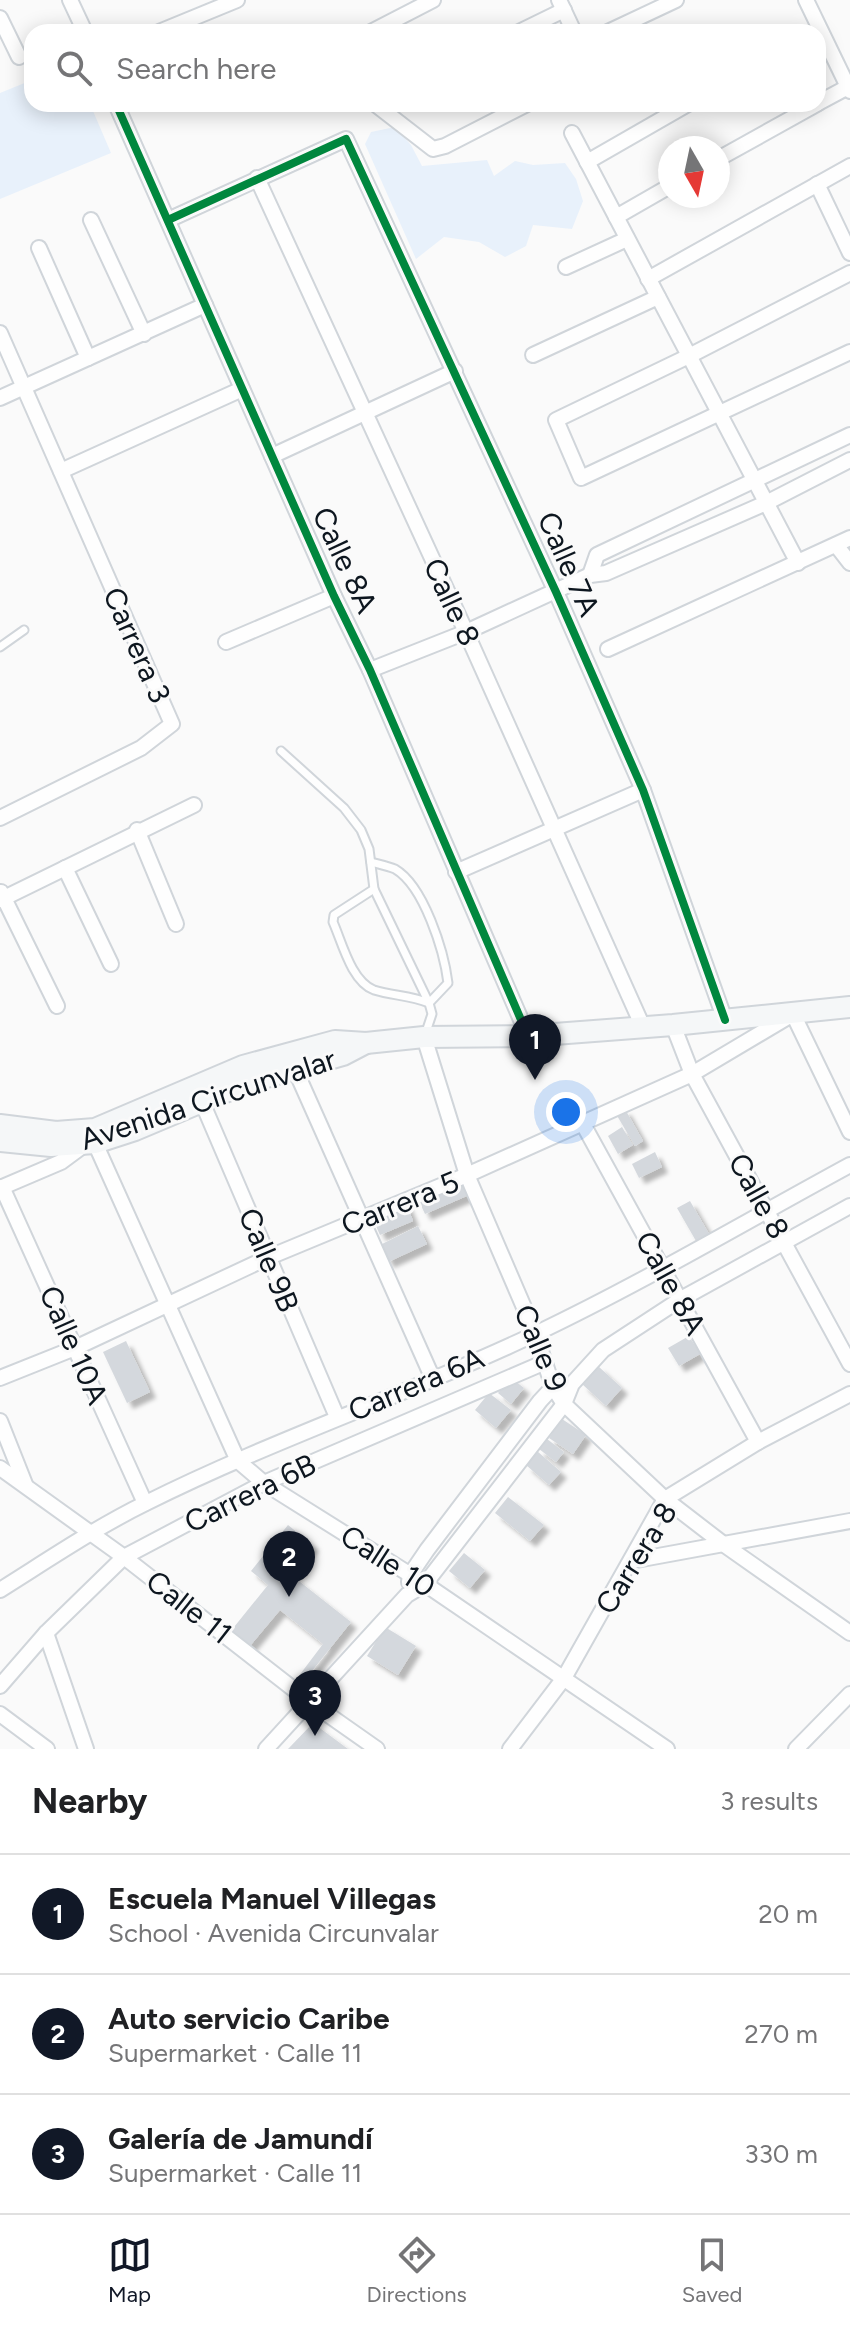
<!DOCTYPE html>
<html lang="en">
<head>
<meta charset="utf-8">
<style>
  body { margin:0; font-family:Figtree,sans-serif; background:#f2f2f2; color:#202124 }
  .compass { position:absolute; left:658px; top:136px; width:72px; height:72px; border-radius:50%; background:#fff; box-shadow:0 4px 20px #0003; rotate:171deg }
  .you { position:absolute; left:566px; top:1112px; width:28px; height:28px; margin:-20px; border:6px solid #fff; border-radius:50%; background:#1a73e8; box-shadow:0 0 0 12px #1a73e833 }
  .badge { display:grid; place-items:center; width:52px; height:52px; border-radius:50%; background:#111827; color:#fff; font-size:26px; font-weight:700 }
  .pin { position:absolute; translate:-50% -66px; filter:drop-shadow(0 2px 4px #0008) }
  .pin::after { content:''; position:absolute; top:42px; width:28px; height:24px; background:inherit; clip-path:polygon(0 0,100% 0,50% 100%) }
  .list { margin:0; padding:0; list-style:none }
  h2 { display:flex; justify-content:space-between; align-items:center; height:104px; margin:0; padding:0 32px; font-size:34px }
  h2 small { font-size:26px; font-weight:400; color:#757577 }
  .list li { display:grid; grid-template-columns:52px 1fr auto; gap:24px; align-items:center; box-sizing:border-box; height:120px; padding:0 32px; border-top:2px solid #e0e0e0 }
  .list b { display:block; font-size:30px; white-space:nowrap }
  .list p { margin:0; font-size:26px; white-space:nowrap; color:#757577 }
  .list em { font-size:26px; font-style:normal; color:#757577 }
  .icon { flex:none; width:44px; height:44px; fill:none; stroke:currentColor; stroke-width:2; stroke-linecap:round; stroke-linejoin:round }
  .map { position:relative; flex:none; width:850px; height:1749px; overflow:hidden }
  .search { position:absolute; background:#fff; box-shadow:0 4px 20px #0003; left:24px; right:24px; top:24px; height:88px; display:flex; align-items:center; gap:20px; box-sizing:border-box; padding:0 28px; border-radius:24px; color:#757577; font-size:30px }
  .sheet { height:464px; background:#fff }
  nav { display:flex; justify-content:space-around; align-items:center; box-sizing:border-box; height:112px; border-top:2px solid #e0e0e0; background:#fff; font-size:22px; color:#757577 }
  nav a { display:grid; justify-items:center; gap:4px }
  nav .on { color:#111827 }
  .map>svg:first-child { display:block }
  .green { fill:#e8f1fb }
  .building { fill:#d4d8dd; filter:url(#shadow) }
  .lines { fill:none; stroke-linecap:round; stroke-linejoin:round }
  .service-casing { stroke:#d0d5da; stroke-width:11 }
  .minor-casing { stroke:#d0d5da; stroke-width:18 }
  .secondary-casing { stroke:#d0d5da; stroke-width:24 }
  .service { stroke:#fefefe; stroke-width:7 }
  .minor { stroke:#fefefe; stroke-width:14 }
  .secondary { stroke:#f5f7f8; stroke-width:20 }
  .cycleway-casing { stroke:#fafafa; stroke-width:13 }
  .cycleway { stroke:#00873e; stroke-width:8 }
  .labels { text-anchor:middle; dominant-baseline:central; stroke-width:6; stroke-linejoin:round; paint-order:stroke }
  .street-label { font-size:30px; fill:#0d161f; stroke:#fafafa }
</style>
</head>
<body>
<div class="map">
<svg width="850" height="1749" viewBox="0 0 850 1749">
  <defs>
    <filter id="shadow"><feDropShadow dx="6" dy="6" stdDeviation="2" flood-color="#0004"/></filter>
  </defs>
  <rect width="100%" height="100%" fill="#fafafa"/>
  <g class="green">
    <path d="M32,80v24h58l21,49 -111,46v-106z"/>
    <path d="M395,127l16,18 11,21 65,-6 7,16 21,-15 18,4 32,-2 11,16 7,22 -11,28 -39,-4 -7,21 -21,11 -26,-15 -35,-5 -28,22 -51,-115 6,-12z"/>
  </g>
  <g class="building">
    <path d="M625,1109l18,32 -8,5 -19,-32z"/>
    <path d="M622,1127l11,18 -15,9 -10,-18z"/>
    <path d="M655,1152l7,15 -23,11 -7,-14z"/>
    <path d="M462,1179l7,16 -44,19 -7,-15z"/>
    <path d="M690,1201l19,33 -13,7 -19,-33z"/>
    <path d="M406,1203l7,18 -33,14 -8,-18z"/>
    <path d="M418,1226l9,18 -39,18 -8,-17z"/>
    <path d="M689,1336l11,18 -21,12 -11,-18z"/>
    <path d="M126,1341l24,51 -23,11 -24,-51z"/>
    <path d="M598,1366l24,22 -16,18 -24,-22z"/>
    <path d="M511,1378l13,10 -13,16 -13,-11z"/>
    <path d="M489,1393l22,17 -15,18 -21,-18z"/>
    <path d="M562,1419l24,16 -13,19 -24,-16z"/>
    <path d="M547,1439l17,13 -8,10 -17,-13z"/>
    <path d="M537,1451l24,21 -12,13 -23,-20z"/>
    <path d="M508,1497l36,28 -14,16 -35,-28z"/>
    <path d="M288,1525l25,20 -23,29 61,48 -47,59 -6,-4 25,-33 -43,-34 -31,37 -19,-15 38,-47 -17,-14z"/>
    <path d="M464,1553l21,17 -15,18 -21,-17z"/>
    <path d="M385,1627l31,19 -18,29 -31,-19z"/>
    <path d="M313,1723l35,26h-60z"/>
  </g>
  <g class="lines">
    <g class="service-casing">
      <g id="service">
        <path d="M0,647l24,-17"/>
        <path d="M281,751l63,57 17,22 8,19 5,40 55,114 3,11 -7,21"/>
        <path d="M371,862c7,2 17,4 24,7 29,17 49,82 53,114l-19,20c-19,-8 -36,-7 -55,-13 -23,-9 -32,-48 -41,-68l1,-7 40,-26"/>
      </g>
    </g>
    <g class="minor-casing">
      <g id="minor">
        <path d="M70,0l15,32"/>
        <path d="M559,0l15,32"/>
        <path d="M806,0l44,91"/>
        <path d="M0,18l19,39"/>
        <path d="M159,32l78,-32"/>
        <path d="M371,32l62,-32"/>
        <path d="M519,32l45,-22"/>
        <path d="M608,32l68,-32"/>
        <path d="M818,103l30,-16"/>
        <path d="M116,104l218,492 36,74 158,366"/>
        <path d="M375,104l58,45 12,-3 82,-42"/>
        <path d="M572,133l226,430"/>
        <path d="M718,159l99,-55"/>
        <path d="M587,162l101,-58"/>
        <path d="M257,178l209,454 177,395"/>
        <path d="M817,184l33,69"/>
        <path d="M616,217l54,-31"/>
        <path d="M91,220l53,114"/>
        <path d="M168,220l178,-81 210,453 87,198 82,230"/>
        <path d="M39,248l49,110"/>
        <path d="M566,267l61,-28"/>
        <path d="M850,273l-161,83 -133,64 25,58 269,-126"/>
        <path d="M648,279l202,-113"/>
        <path d="M0,333l172,391 -31,24 -141,70"/>
        <path d="M533,355l125,-58"/>
        <path d="M0,398l205,-93"/>
        <path d="M272,456l183,-85"/>
        <path d="M61,471l181,-82"/>
        <path d="M836,545l14,18"/>
        <path d="M590,575l7,-20 253,-120"/>
        <path d="M226,642l108,-46"/>
        <path d="M608,649l242,-111"/>
        <path d="M370,670l96,-38 124,-57 16,-2 160,-70 84,-43"/>
        <path d="M137,830l39,94"/>
        <path d="M65,868l46,96"/>
        <path d="M456,872l187,-82"/>
        <path d="M1,892l56,114"/>
        <path d="M0,900l194,-95"/>
        <path d="M673,1025l19,49 158,290"/>
        <path d="M424,1037l43,138 68,158 18,54 11,17 101,95 61,47 124,87"/>
        <path d="M294,1067l139,312"/>
        <path d="M202,1102l135,315"/>
        <path d="M583,1124l175,318"/>
        <path d="M95,1143l143,318 26,22 161,101 242,165"/>
        <path d="M2,1187l143,316"/>
        <path d="M0,1188l61,-26 23,-17"/>
        <path d="M0,1378l75,-30 192,-90 200,-83 225,-101 101,-60 57,118"/>
        <path d="M0,1421l25,63"/>
        <path d="M0,1468l124,89 186,145 67,47"/>
        <path d="M631,1561l219,-40"/>
        <path d="M409,1582l1,-7 17,-25 113,-149 13,-14 7,-1"/>
        <path d="M0,1590c48,-30 95,-62 146,-87 126,-63 261,-108 389,-169 107,-51 210,-112 315,-169"/>
        <path d="M46,1633l40,116"/>
        <path d="M0,1686l46,-53 78,-76 140,-74 279,-120"/>
        <path d="M0,1714l47,35"/>
        <path d="M266,1749l141,-154 18,-11 139,-180 8,-20 31,-34 78,-51 169,-93"/>
        <path d="M510,1749l54,-71 101,-179 93,-57 92,-48"/>
        <path d="M796,1749l54,-55"/>
      </g>
    </g>
    <g class="secondary-casing">
      <g id="secondary">
        <path d="M0,1125l56,7 39,-3 148,-63 92,-25 31,2 58,-6 104,-1 145,-11 177,-18"/>
        <path d="M0,1141l51,5 44,-3 40,-13 114,-48 94,-27 23,-12"/>
      </g>
    </g>
    <use href="#service" class="service"/>
    <use href="#minor" class="minor"/>
    <use href="#secondary" class="secondary"/>
    <g class="cycleway-casing">
      <g id="cycleway">
        <path d="M116,104l218,492 36,74 158,366"/>
        <path d="M168,220l178,-81 210,453 87,198 82,230"/>
      </g>
    </g>
    <use href="#cycleway" class="cycleway"/>
  </g>
  <g class="labels">
    <g class="street-label">
      <text transform="translate(345 560) rotate(65)">Calle 8A</text>
      <text transform="translate(569 564) rotate(66)">Calle 7A</text>
      <text transform="translate(452 602) rotate(65)">Calle 8</text>
      <text transform="translate(137 645) rotate(66)">Carrera 3</text>
      <text transform="translate(208 1099) rotate(-18)">Avenida Circunvalar</text>
      <text transform="translate(759 1196) rotate(61)">Calle 8</text>
      <text transform="translate(400 1203) rotate(-22)">Carrera 5</text>
      <text transform="translate(269 1260) rotate(67)">Calle 9B</text>
      <text transform="translate(671 1283) rotate(61)">Calle 8A</text>
      <text transform="translate(74 1345) rotate(66)">Calle 10A</text>
      <text transform="translate(541 1348) rotate(67)">Calle 9</text>
      <text transform="translate(416 1384) rotate(-23)">Carrera 6A</text>
      <text transform="translate(250 1493) rotate(-26)">Carrera 6B</text>
      <text transform="translate(636 1558) rotate(-58)">Carrera 8</text>
      <text transform="translate(388 1561) rotate(33)">Calle 10</text>
      <text transform="translate(189 1607) rotate(38)">Calle 11</text>
    </g>
  </g>
</svg>
<svg class="compass" viewBox="-18 -18 36 36"><path d="M0-13l5 13h-10z" fill="#e53935"/><path d="M0 13l5-13h-10z" fill="#757577"/></svg>
<div class="you"></div>
<div class="pin badge" style="left:535px;top:1080px">1</div>
<div class="pin badge" style="left:289px;top:1597px">2</div>
<div class="pin badge" style="left:315px;top:1736px">3</div>
<div class="search"><svg class="icon" aria-label="search" viewBox="0 0 24 24"><circle cx="10" cy="10" r="6"/><path d="M15 15l6 6"/></svg>Search here</div>
</div>
<section class="sheet">
<h2>Nearby<small>3 results</small></h2>
<ul class="list">
<li><span class="badge">1</span><div><b>Escuela Manuel Villegas</b><p>School · Avenida Circunvalar</p></div><em>20 m</em></li>
<li><span class="badge">2</span><div><b>Auto servicio Caribe</b><p>Supermarket · Calle 11</p></div><em>270 m</em></li>
<li><span class="badge">3</span><div><b>Galería de Jamundí</b><p>Supermarket · Calle 11</p></div><em>330 m</em></li>
</ul>
</section>
<nav>
<a class="on"><svg class="icon" aria-label="map" viewBox="0 0 24 24"><path d="M3 6l6-2 6 2 6-2v14l-6 2-6-2-6 2zM9 4v14M15 6v14"/></svg>Map</a>
<a><svg class="icon" aria-label="directions" viewBox="0 0 24 24"><path d="M12 3l9 9-9 9-9-9zM9 14v-3h6M13 9l2 2-2 2"/></svg>Directions</a>
<a><svg class="icon" aria-label="saved" viewBox="0 0 24 24"><path d="M7 4h10v16l-5-4-5 4z"/></svg>Saved</a>
</nav>
</body>
</html>
